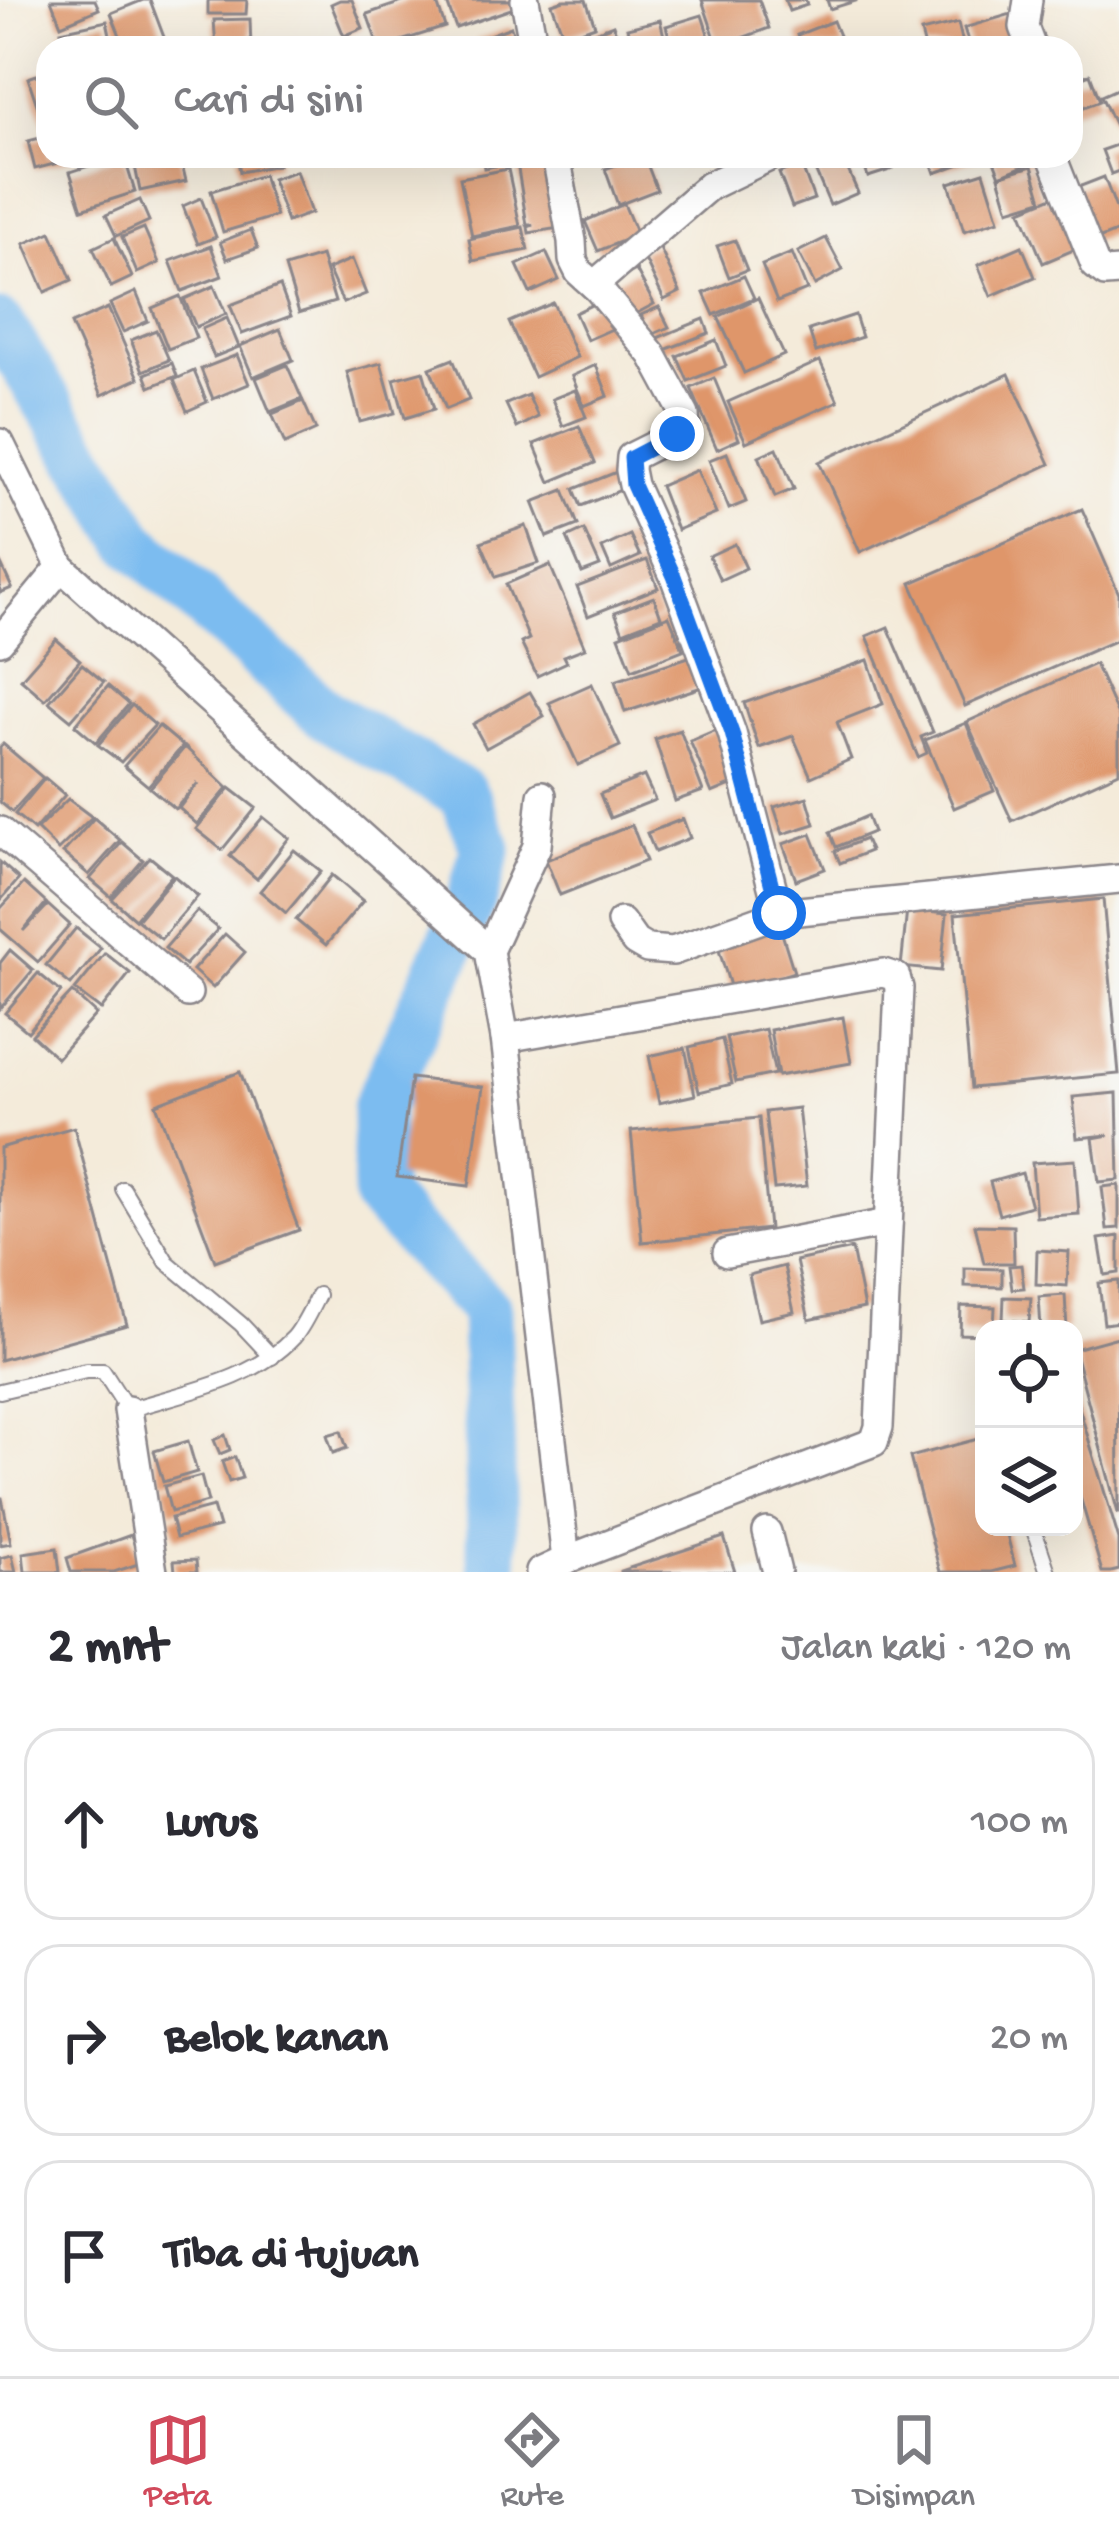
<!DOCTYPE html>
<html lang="id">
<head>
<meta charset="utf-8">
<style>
  body { margin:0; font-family:"Gochi Hand",sans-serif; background:#f2f2f3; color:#2b2b33 }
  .controls { position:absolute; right:36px; bottom:36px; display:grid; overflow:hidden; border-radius:24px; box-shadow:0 12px 48px #0002 }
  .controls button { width:108px; height:108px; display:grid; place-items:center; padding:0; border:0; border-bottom:3px solid #e1e1e2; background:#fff; color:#2b2b33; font:60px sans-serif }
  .stop { position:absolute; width:36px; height:36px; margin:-27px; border:9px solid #1a73e8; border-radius:50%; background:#fff }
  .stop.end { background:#1a73e8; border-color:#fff; box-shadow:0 3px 12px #0008 }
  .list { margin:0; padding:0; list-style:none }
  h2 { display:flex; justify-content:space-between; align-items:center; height:156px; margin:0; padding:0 48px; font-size:51px }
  h2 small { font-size:39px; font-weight:400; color:#7c7c81 }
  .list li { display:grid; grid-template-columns:78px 1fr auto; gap:36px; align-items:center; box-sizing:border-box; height:192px; margin:0 24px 24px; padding:0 24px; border:3px solid #e1e1e2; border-radius:36px }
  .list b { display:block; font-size:45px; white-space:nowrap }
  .list em { font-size:39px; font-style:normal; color:#7c7c81 }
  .icon { flex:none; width:66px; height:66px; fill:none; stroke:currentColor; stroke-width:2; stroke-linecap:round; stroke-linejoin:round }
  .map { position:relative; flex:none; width:1119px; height:1572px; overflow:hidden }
  .search { position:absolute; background:#fff; box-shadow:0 12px 48px #0002; left:36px; right:36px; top:36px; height:132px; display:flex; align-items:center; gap:30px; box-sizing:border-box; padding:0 42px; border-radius:36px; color:#7c7c81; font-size:45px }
  .sheet { height:804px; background:#fff }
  nav { display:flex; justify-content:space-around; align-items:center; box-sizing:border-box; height:168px; border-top:3px solid #e1e1e2; background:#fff; font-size:33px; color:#7c7c81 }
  nav a { display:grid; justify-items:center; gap:6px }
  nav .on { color:#d1495b }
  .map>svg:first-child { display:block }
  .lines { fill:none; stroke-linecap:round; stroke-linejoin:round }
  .river { stroke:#7cbcf0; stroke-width:51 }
  .building { fill:#df966a }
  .lane-casing { stroke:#8b868a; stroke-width:18 }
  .street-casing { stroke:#8b868a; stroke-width:32 }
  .lane { stroke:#fff; stroke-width:14 }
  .street { stroke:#fff; stroke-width:27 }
  .route { stroke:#1a73e8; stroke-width:15 }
</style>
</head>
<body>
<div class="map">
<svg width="1119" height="1572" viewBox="0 0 1119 1572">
  <rect width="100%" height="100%" fill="#f6f6f2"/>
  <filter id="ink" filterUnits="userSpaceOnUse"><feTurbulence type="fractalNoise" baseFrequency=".00833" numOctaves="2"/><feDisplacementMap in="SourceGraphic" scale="24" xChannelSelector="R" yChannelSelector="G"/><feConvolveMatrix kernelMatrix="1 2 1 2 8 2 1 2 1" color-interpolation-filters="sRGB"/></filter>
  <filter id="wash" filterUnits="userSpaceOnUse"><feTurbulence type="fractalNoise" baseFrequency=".004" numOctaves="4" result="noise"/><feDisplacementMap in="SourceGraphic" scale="48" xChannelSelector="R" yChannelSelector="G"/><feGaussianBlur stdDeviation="2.7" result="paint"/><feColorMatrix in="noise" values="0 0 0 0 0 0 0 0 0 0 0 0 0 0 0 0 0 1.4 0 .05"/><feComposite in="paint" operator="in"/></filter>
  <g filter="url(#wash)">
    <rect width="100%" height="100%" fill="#f4ebda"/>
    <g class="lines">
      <path class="river" d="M0,325l133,216 193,174 137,79 23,54 -14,51 -95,209 1,89 108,113 7,262"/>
    </g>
    <g id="blocks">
      <g class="building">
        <path d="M51,0h44l4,9 -38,16z"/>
        <path d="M143,0h7l15,40 -20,8h-20l-14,-35z"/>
        <path d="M208,0h39l-1,14h-38z"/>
        <path d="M340,0h12l11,28 -19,8 -13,-32z"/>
        <path d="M408,0h28l9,27 -66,21 -12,-34z"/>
        <path d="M446,0h65l3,8 -58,20z"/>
        <path d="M564,0h22l9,26 -31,11 -12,-33z"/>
        <path d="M702,0h57l10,28 -51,19z"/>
        <path d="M785,0h20l2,5 -18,6z"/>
        <path d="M827,0h29v1l-26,8z"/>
        <path d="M1011,14l10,34h-51l-6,-20z"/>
        <path d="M702,15l10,31 -40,2 -6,-22z"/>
        <path d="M250,19l1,29h-35l-2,-28z"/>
        <path d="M660,20l7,28h-35l-5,-20z"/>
        <path d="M107,21l4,19 -46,8 -4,-17z"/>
        <path d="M833,21l11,27h-42l-5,-13z"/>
        <path d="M958,23l6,25h-39l-4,-16z"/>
        <path d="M613,25l9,23h-38l-4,-10z"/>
        <path d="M511,27l8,21h-40l-3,-8z"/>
        <path d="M48,71v64h-1l-19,-57z"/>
        <path d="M1090,74l10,27 -29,11v-31z"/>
        <path d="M1119,88v46l-18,-38z"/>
        <path d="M48,136v20l33,1 -46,12 -7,-28z"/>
        <path d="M1119,144v27l-8,3 -9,-24z"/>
        <path d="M119,156h5l11,36 -53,17 -12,-37z"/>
        <path d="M133,156h47l6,25 -46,10z"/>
        <path d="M237,156h39l2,9 -38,7z"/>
        <path d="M482,156h28l2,7 -28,5z"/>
        <path d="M577,156h35v2l-32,8z"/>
        <path d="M640,156h4l13,34 -39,15 -13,-36z"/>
        <path d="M809,156h33l16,37 -28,12z"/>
        <path d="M861,156h28l4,13 -25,8z"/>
        <path d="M929,156h51v1l-45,16z"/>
        <path d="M992,156h44l2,4 -38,16z"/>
        <path d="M554,157l11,70 -36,6 -1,-6 5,-2h-6l-10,-62z"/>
        <path d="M801,164l13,35 -22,8 -13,-34z"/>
        <path d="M1032,166l10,34 -33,10 -10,-34z"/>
        <path d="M508,169l12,57 -48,10 -12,-58z"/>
        <path d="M296,171l15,42 -24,9 -15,-43z"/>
        <path d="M984,172l15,48 -35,11 -15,-48z"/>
        <path d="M263,175l13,41 -53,16 -12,-41z"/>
        <path d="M1104,177l15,39v15l-26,10 -20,-52z"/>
        <path d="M1062,193l21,53 -40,17 -22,-53z"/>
        <path d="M201,198l15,39 -18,7 -15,-38z"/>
        <path d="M140,200l9,21 -33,15 -10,-21z"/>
        <path d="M624,204l13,31 -39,16 -13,-30z"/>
        <path d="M523,227l5,23 -55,11 -4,-22z"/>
        <path d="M144,228l15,35 -22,10 -15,-36z"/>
        <path d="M251,230l7,18 -31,11 -7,-17z"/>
        <path d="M51,232l21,48 -27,12 -21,-48z"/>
        <path d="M114,238l18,39 -21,10 -18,-39z"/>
        <path d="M826,238l17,32 -28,15 -17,-33z"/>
        <path d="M735,240l12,30 -18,7 -12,-31z"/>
        <path d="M658,244l22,48 -16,8 -23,-49z"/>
        <path d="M211,246l11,30 -40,15 -12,-30z"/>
        <path d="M1022,246l13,31 -44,19 -13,-31z"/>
        <path d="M546,252l13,28 -29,13 -13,-28z"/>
        <path d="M792,253l15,37 -30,12 -15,-37z"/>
        <path d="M321,256l14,46 -36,11 -14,-46z"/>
        <path d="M352,259l14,35 -23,9 -15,-34z"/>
        <path d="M636,270l18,34 -28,15 -18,-34z"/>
        <path d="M744,276l10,22 -40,17 -10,-22z"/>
        <path d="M214,286l12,28 -30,13 -12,-28z"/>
        <path d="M280,286l11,30 -49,18 -12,-29z"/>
        <path d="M136,292l12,29 -25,11 -13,-28z"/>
        <path d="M180,296l16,42 -28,11 -16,-41z"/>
        <path d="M758,298l26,57 -40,18 -26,-56z"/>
        <path d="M600,301l12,28 -25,11 -12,-27z"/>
        <path d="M553,303l24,54 -43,20 -25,-55z"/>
        <path d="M659,307l10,20 -18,8 -10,-20z"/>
        <path d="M108,308l31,70 -37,17 -31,-71z"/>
        <path d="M855,315l7,22 -46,15 -7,-22z"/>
        <path d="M227,318l12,29 -25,10 -12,-28z"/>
        <path d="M704,319l5,14 -47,18 -5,-13z"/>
        <path d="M280,329l13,31 -40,17 -13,-31z"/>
        <path d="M156,330l13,30 -26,11 -12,-31z"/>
        <path d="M716,340l10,26 -38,15 -11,-25z"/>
        <path d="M237,355l12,29 -36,15 -12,-30z"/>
        <path d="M453,359l16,41 -23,9 -16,-41z"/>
        <path d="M820,361l18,40 -92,41 -18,-40z"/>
        <path d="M172,363l5,13 -27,11 -5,-13z"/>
        <path d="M381,363l14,50 -35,9 -13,-50z"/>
        <path d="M287,365l15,34 -32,13 -14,-34z"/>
        <path d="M596,365l12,31 -24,10 -12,-30z"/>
        <path d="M194,371l13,31 -20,9 -13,-31z"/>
        <path d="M423,371l11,38 -29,9 -11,-39z"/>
        <path d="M1009,374l41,90 -190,88 -41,-90z"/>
        <path d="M714,378l25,61 -22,10 -26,-61z"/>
        <path d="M575,390l11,27 -23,9 -11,-27z"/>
        <path d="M528,395l10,22 -21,11 -11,-24z"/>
        <path d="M303,401l13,29 -31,14 -13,-30z"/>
        <path d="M579,426l16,37 -45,19 -16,-38z"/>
        <path d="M777,448l17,41 -19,8 -16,-41z"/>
        <path d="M727,453l19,49 -17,7 -20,-49z"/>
        <path d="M697,470l19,44 -39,16 -17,-44z"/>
        <path d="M619,471l7,17 -45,18 -7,-17z"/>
        <path d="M564,490l14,35 -31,12 -14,-35z"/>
        <path d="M1082,509l37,85v45l-154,67 -54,-123z"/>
        <path d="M526,526l13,37 -43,14 -15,-35z"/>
        <path d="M584,530l16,36 -18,7 -15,-35z"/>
        <path d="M630,535l10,21 -29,13 -9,-21z"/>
        <path d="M735,544l11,24 -26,12 -11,-24z"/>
        <path d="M647,560l11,28 -70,28 -11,-29z"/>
        <path d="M0,562l12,26 -12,5z"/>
        <path d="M550,565l35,83 -21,8 3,6 -30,14 -16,-33 8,-4 -23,-55z"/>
        <path d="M654,597l7,20 -38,15 -8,-20z"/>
        <path d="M669,616l14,34 -51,20 -13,-34z"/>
        <path d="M888,627l45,105 -12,5 6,16 -9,4 -51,-121z"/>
        <path d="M56,639l24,21 -35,40 -24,-21z"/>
        <path d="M695,655l10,31 -80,26 -10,-31z"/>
        <path d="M868,660l15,44 -46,18 14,37 -40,18 -18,-41 -34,12 -15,-45z"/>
        <path d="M82,664l22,18 -33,38 -22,-18z"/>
        <path d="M1095,664l24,54v54l-107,49 -45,-99z"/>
        <path d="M592,684l28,62 -42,19 -29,-62z"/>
        <path d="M108,686l21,18 -33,39 -21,-18z"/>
        <path d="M530,692l14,24 -58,32 -13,-24z"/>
        <path d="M132,705l23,20 -34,37 -23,-17z"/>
        <path d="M966,723l28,68 -40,17 -29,-68z"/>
        <path d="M159,726l24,20 -35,40 -24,-20z"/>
        <path d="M680,730l23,61 -28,10 -20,-62z"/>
        <path d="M716,730l22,52 -26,11 -22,-52z"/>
        <path d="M3,744l40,34 -31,34 -12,-10v-55z"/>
        <path d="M185,747l43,41 -31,36 -18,-16 19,-25 -23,26 -25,-21z"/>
        <path d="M644,776l11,24 -45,18 -10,-24z"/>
        <path d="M45,778l20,17 -31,35 -19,-16z"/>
        <path d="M230,788l26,20 -34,42 -26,-21z"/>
        <path d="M807,797l8,27 -32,10 -9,-27z"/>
        <path d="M68,799l24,18 -34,33 -21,-21z"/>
        <path d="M867,816l6,16 -37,15 -6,-15z"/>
        <path d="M263,817l26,21 -32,41 -27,-23z"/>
        <path d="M94,818l26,22 -31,35 -26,-22z"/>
        <path d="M683,819l7,19 -35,14 -8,-19z"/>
        <path d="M632,825l14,36 -86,34 -14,-35z"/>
        <path d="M811,834l14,35 -29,11 -13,-36z"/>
        <path d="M865,839l5,12 -30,12 -5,-12z"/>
        <path d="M122,842l21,18 -32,37 -21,-18z"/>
        <path d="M294,850l27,21 -35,42 -26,-22z"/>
        <path d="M150,857l22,18 -37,44 -23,-20z"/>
        <path d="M0,862l19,17 -19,22z"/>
        <path d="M332,875l31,26 -37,44 -30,-25z"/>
        <path d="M174,876l24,20 -37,43 -24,-19z"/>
        <path d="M24,883l22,20 -23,28 25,-26 22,20 -32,37 -38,-33v-20z"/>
        <path d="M1103,899l16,175 -148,14 -16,-174z"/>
        <path d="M907,910l40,4 -6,57 -40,-4z"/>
        <path d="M197,911l21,18 -33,36 -20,-17z"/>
        <path d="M779,924l15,48 -62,20 -15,-48z"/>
        <path d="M76,928l25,20 -30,37 -25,-20z"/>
        <path d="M225,934l20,18 -32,36 -20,-18z"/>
        <path d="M10,950l23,20 -33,39v-46z"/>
        <path d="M105,953l25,20 -29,37 -26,-20z"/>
        <path d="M38,973l23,19 -33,40 -23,-19z"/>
        <path d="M72,992l24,22 -39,44 -25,-23z"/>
        <path d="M843,1017l8,46 -73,13 -8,-46z"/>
        <path d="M765,1029l10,45 -39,8 -10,-45z"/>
        <path d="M722,1039l10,45 -33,8 -10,-45z"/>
        <path d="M685,1048l10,47 -36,8 -10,-47z"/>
        <path d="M240,1072l59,158 -84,31 -59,-157z"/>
        <path d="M411,1078l72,9 -14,99 -72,-9z"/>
        <path d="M1117,1093l2,87 -20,2 -6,-44 16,-3 -32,3 -4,-41z"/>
        <path d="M798,1108l9,78 -33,3 -9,-77z"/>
        <path d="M759,1118l10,111 -127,13 -11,-111z"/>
        <path d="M74,1127l53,198 -127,35v-212z"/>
        <path d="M1075,1160l4,54 -43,3 -4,-54z"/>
        <path d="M1022,1173l9,33 -32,9 -9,-33z"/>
        <path d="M1119,1185v43l-12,1 -5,-42z"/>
        <path d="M975,1225l38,1 1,37h-30z"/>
        <path d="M1119,1236v37l-14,2 -6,-36z"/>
        <path d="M852,1249l12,59 -55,12 -13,-59z"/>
        <path d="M1037,1250l32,2 -2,34 -31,-2z"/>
        <path d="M1021,1265l3,23 -12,1 -3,-23z"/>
        <path d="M784,1266l10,46 -35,8 -10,-45z"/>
        <path d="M965,1268l37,1v18l-37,-1z"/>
        <path d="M1119,1281v41l-15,2 -5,-41z"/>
        <path d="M1065,1295l2,34h-26l-2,-32z"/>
        <path d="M1004,1297l27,1 -2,24 -26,-2z"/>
        <path d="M961,1306l34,1 -1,22h-10v6l-24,-1z"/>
        <path d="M1118,1337l1,176h-1l-44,-164z"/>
        <path d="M1074,1391l45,149v30l-8,2h-9l-28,-96z"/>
        <path d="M341,1431l6,17 -14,5 -6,-18z"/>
        <path d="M225,1435l5,15 -10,4 -6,-14z"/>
        <path d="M981,1438l3,12v77h21l10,39 -24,6h-51l-30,-115z"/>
        <path d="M188,1441l9,31 -34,10 -9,-31z"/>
        <path d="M235,1457l7,21 -13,4 -7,-20z"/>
        <path d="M201,1476l7,26 -37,10 -7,-26z"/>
        <path d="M0,1498h2l9,45 -11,2z"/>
        <path d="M213,1507l6,20 -43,11 -5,-20z"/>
        <path d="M131,1535l10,28 -27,9h-43l-4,-14z"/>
        <path d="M724,1537l11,35h-115v-1z"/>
        <path d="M57,1548l3,24h-35l-2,-19z"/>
        <path d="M12,1555l4,17h-16v-14z"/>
        <path d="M196,1560l1,12h-22l-1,-11z"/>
      </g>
    </g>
  </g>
  <g filter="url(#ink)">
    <use href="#blocks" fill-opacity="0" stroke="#8b868a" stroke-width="3"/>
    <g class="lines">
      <g class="lane-casing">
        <g id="lane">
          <path d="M123,1189l44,73 74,62 31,33"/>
          <path d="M0,1391l86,-20h17l25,39c56,-18 124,-28 166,-73 10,-12 17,-28 24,-42"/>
          <path d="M1033,1527l15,45"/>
        </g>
      </g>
      <g class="street-casing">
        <g id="street">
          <path d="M525,0l9,48"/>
          <path d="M1028,0l-4,27 8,21"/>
          <path d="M556,156l16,85 1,19 6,12 19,17 54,65 33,61 1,12 -9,7 -46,23 -1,13 3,15 41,91 58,157 47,180"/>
          <path d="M1052,156l43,109 10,8 14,-1"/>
          <path d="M594,285l115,-99 62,-30"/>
          <path d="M0,443l61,124 428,384 16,87 61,522 -26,12"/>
          <path d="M0,641l61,-74"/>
          <path d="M0,831l188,162"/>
          <path d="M621,922l14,20 12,7 26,2 106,-38 340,-34"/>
          <path d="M489,951l48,-105 5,-51"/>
          <path d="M505,1038l378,-65 13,4 3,11 -20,439 -5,15 -308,118"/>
          <path d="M727,1253l161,-30"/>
          <path d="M128,1410l25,162"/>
          <path d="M767,1532l10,40"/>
        </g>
      </g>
      <use href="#lane" class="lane"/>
      <use href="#street" class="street"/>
    </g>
  </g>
  <g class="lines" filter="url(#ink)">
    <path class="route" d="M677,434l-46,24 2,27 41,91 58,157 47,180"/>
  </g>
</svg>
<div class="controls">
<button><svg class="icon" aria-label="locate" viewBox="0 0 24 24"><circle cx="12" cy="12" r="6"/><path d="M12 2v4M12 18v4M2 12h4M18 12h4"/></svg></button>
<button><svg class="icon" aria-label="layers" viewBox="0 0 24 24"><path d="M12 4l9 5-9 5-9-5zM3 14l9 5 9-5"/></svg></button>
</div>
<div class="stop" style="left:779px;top:913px"></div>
<div class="stop end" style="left:677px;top:434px"></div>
<div class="search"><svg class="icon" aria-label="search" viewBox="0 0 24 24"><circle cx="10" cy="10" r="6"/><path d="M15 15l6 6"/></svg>Cari di sini</div>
</div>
<section class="sheet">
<h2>2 mnt<small>Jalan kaki · 120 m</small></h2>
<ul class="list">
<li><svg class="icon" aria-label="ahead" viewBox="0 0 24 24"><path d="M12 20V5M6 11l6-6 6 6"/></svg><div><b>Lurus</b></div><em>100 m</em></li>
<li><svg class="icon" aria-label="right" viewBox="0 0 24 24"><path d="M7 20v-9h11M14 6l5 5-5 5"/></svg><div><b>Belok kanan</b></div><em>20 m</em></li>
<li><svg class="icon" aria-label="arrive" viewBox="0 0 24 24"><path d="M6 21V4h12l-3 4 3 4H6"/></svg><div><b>Tiba di tujuan</b></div></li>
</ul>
</section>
<nav>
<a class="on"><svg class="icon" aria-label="map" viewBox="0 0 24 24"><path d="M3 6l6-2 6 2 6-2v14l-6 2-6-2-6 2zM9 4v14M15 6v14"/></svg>Peta</a>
<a><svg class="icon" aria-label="directions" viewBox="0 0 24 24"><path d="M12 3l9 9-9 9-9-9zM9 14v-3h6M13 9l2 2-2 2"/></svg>Rute</a>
<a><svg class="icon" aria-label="saved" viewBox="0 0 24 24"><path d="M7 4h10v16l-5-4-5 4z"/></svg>Disimpan</a>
</nav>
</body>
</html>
